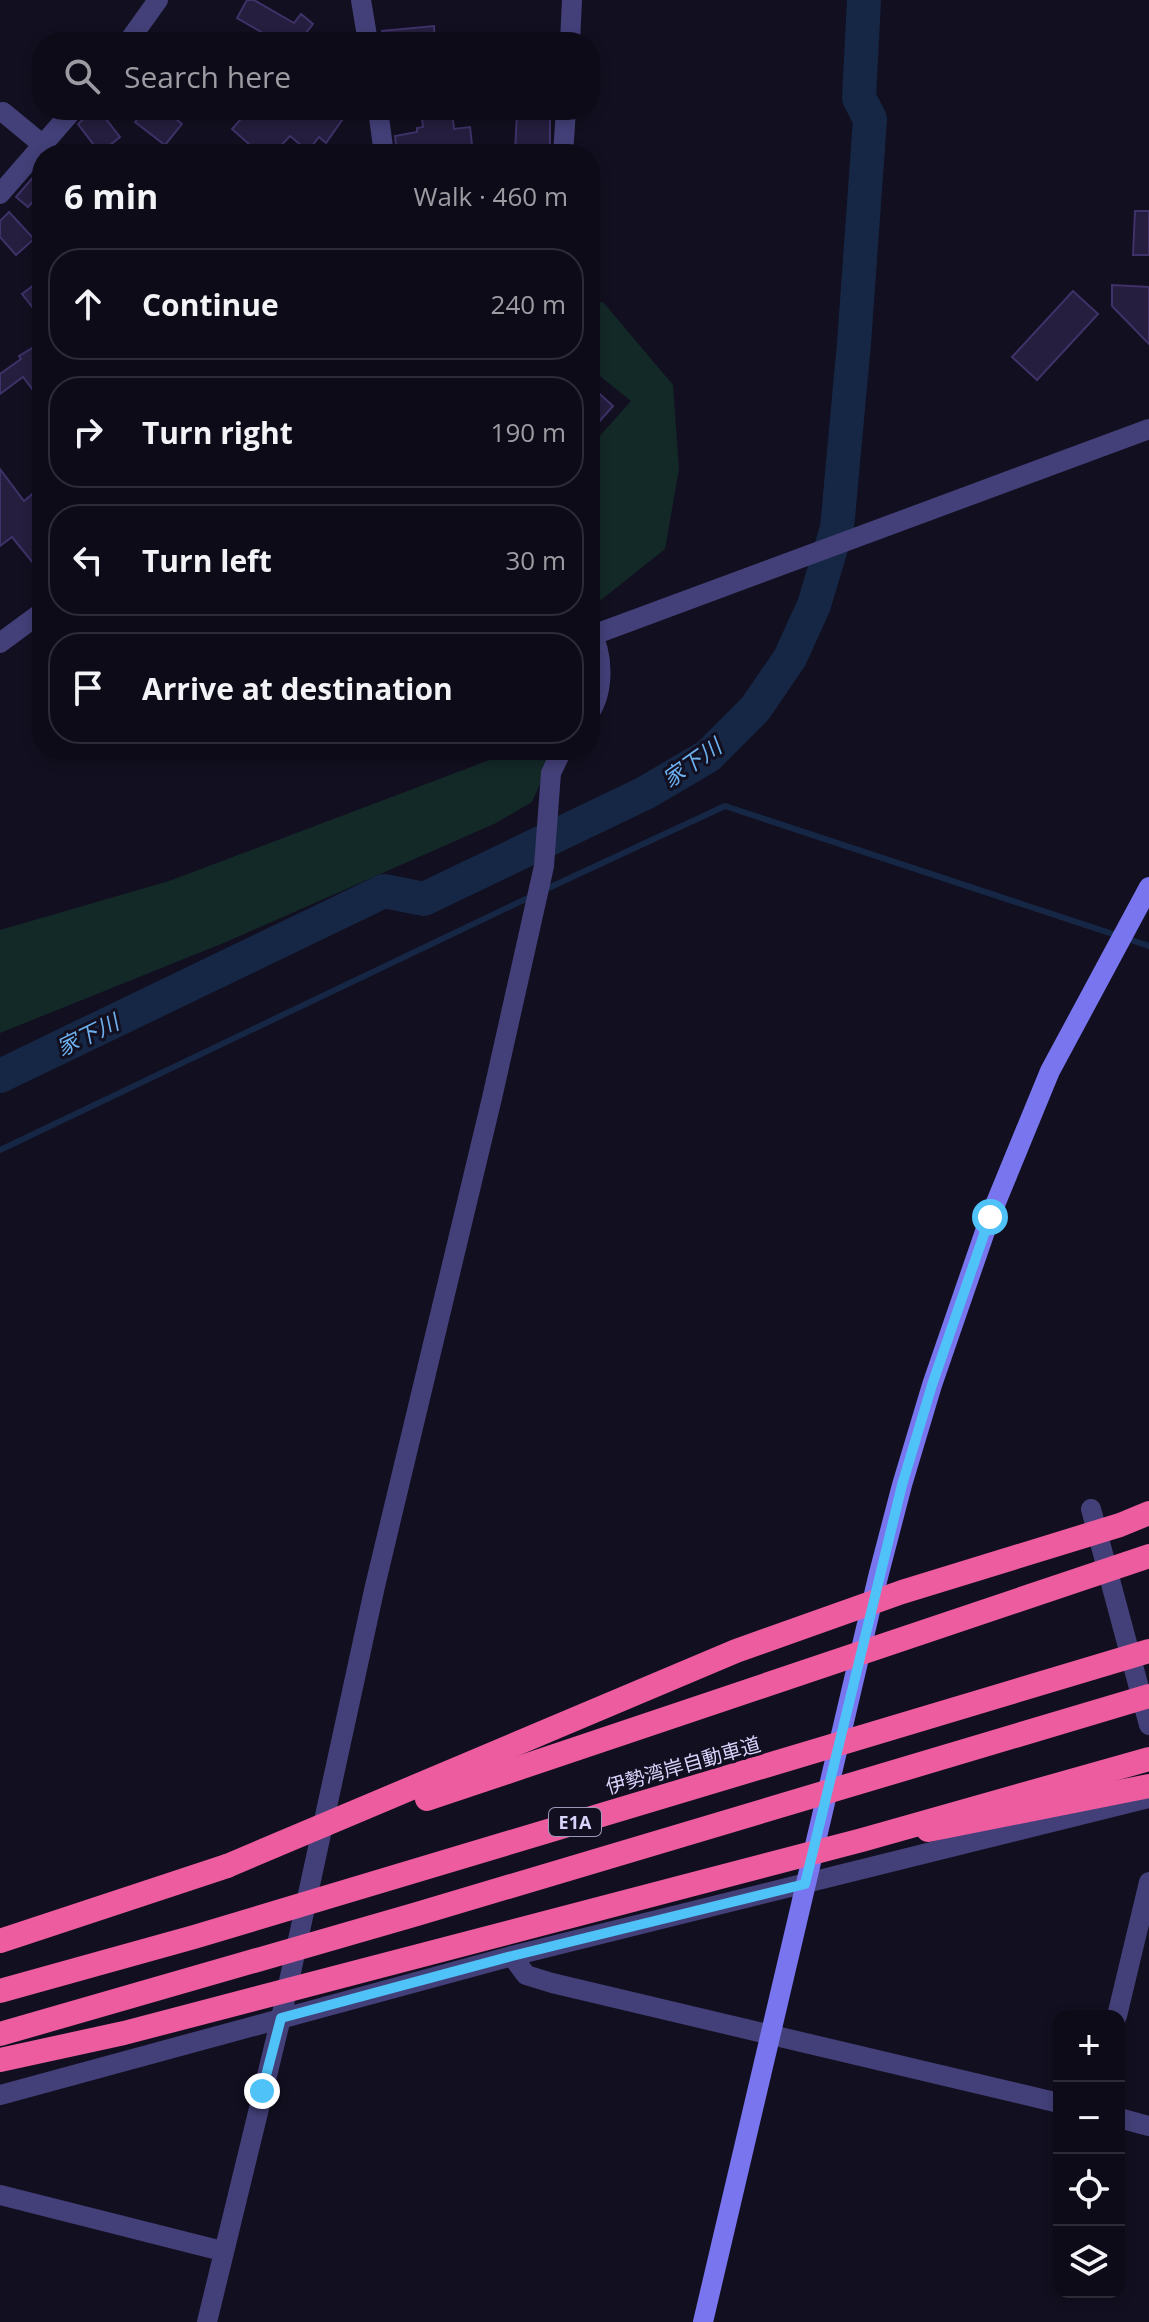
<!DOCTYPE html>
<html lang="en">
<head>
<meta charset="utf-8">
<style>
  body { margin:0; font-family:"Open Sans","Noto Sans JP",sans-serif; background:#1c1925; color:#f1f3f6 }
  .controls { position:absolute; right:24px; bottom:24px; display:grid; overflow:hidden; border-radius:16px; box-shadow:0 4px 12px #0003 }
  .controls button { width:72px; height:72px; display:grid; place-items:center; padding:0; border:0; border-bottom:2px solid #2e2b37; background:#0e0b18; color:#f1f3f6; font:40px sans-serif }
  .stop { position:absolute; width:24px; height:24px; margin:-18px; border:6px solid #4fc3f7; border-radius:50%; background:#fff }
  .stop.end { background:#4fc3f7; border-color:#fff; box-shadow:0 2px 8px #0008 }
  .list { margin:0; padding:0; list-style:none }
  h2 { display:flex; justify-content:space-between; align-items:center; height:104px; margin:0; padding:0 32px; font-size:34px }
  h2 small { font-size:26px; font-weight:400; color:#9b9ba2 }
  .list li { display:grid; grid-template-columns:52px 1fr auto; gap:24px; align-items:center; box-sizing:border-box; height:112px; margin:0 16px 16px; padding:0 16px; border:2px solid #2e2b37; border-radius:32px }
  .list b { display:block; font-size:30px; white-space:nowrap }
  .list em { font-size:26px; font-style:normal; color:#9b9ba2 }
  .icon { flex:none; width:44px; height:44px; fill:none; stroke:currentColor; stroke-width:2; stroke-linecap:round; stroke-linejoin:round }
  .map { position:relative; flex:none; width:1149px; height:2322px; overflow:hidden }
  .search { position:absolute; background:#0e0b18; box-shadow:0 4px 12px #0003; left:32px; top:32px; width:568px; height:88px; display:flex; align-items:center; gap:20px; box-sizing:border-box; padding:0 28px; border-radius:32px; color:#9b9ba2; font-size:30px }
  .panel { position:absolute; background:#0e0b18; box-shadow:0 4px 12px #0003; left:32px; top:144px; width:568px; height:616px; border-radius:32px }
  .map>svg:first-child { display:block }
  .green { fill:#132928 }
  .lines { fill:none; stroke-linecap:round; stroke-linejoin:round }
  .stream { stroke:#152744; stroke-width:6 }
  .river { stroke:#152744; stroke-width:34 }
  .building { fill:#251e3e; stroke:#3e3268; stroke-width:2 }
  .street { stroke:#434079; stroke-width:20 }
  .secondary { stroke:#7975ef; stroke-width:20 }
  .highway { stroke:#ec5c9f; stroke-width:24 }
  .highway-bridge { stroke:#ec5c9f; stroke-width:24 }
  .route { stroke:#4fc3f7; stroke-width:10 }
  .labels { text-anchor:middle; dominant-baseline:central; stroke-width:6; stroke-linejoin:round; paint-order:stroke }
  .shield { fill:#120f20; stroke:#9d98b9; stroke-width:2 }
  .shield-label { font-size:18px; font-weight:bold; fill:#d8d3fa }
  .street-label { font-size:20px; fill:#d8d3fa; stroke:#120f20 }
  .water-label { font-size:22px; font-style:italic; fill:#6db0ee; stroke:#120f20 }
</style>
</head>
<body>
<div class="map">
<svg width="1149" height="2322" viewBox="0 0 1149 2322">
  <rect width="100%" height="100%" fill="#120f20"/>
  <g class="green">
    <path d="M603,302l70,83 6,84 -14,80 -64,51 -11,-14v-139l41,-46 -41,-33v-64z"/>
    <path d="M516,750h39l-23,52 -36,21 -270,119 -226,91v-103l169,-49z"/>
  </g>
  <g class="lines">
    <g class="stream">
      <path d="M542,891l183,-85 424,140"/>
      <path d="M0,1150l532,-254"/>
    </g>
    <path class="river" d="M0,1076l384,-185 40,8 221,-106 63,-37 47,-47 35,-51 24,-53 23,-77 17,-185 16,-224 -11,-21 5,-98"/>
  </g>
  <g class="building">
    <path d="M247,0h7l40,23 7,-9 12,10 -14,18h-32l3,-5 -33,-19z"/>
    <path d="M434,26l1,16h-52l-1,-11z"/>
    <path d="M93,110h6l21,27 -20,16 -22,-29z"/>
    <path d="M145,110h20l17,14 -17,21 -30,-23z"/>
    <path d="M249,110h100l-23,33 -7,-6 -11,14 -18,-15 -17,18h-13l-28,-25z"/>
    <path d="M421,110h31l2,19 16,-2 3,27h-76l-2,-18 22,-4v-4l6,-1z"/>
    <path d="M517,110h33v44h-35z"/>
    <path d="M42,167v24l-14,16 -12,-10z"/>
    <path d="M1135,211h14v44h-16z"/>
    <path d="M9,212l25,27 -18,16 -16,-18v-16z"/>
    <path d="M42,279v23l-9,6 -11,-14z"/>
    <path d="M1112,285l37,2v57l-37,-38z"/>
    <path d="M1073,291l25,23 -61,66 -25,-23z"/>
    <path d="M42,342v60l-19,-25 -23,17v-20l21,-15 -2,-3z"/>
    <path d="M590,385l23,21 -23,26z"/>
    <path d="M0,469l24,32 18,-15v88l-30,-37 -12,9z"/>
  </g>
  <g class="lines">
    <g class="street">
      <path d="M361,0l7,42"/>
      <path d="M128,42l30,-42"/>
      <path d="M570,42l2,-42"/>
      <path d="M378,110l6,44"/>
      <path d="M3,112l40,33"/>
      <path d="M563,154l3,-44"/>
      <path d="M0,194l73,-84"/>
      <path d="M590,631c14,23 14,59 0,81"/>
      <path d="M593,635l556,-206"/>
      <path d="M0,643l42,-31"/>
      <path d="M1091,1509l58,216"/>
      <path d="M512,1956l14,19 26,8 507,120"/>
      <path d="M1117,2016l32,-134"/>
      <path d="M0,2095l512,-139 637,-158"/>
      <path d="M1119,2118l30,8"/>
      <path d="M0,2195l222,56"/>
      <path d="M207,2322l74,-304 94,-432 117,-488 52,-232 7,-93 11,-23"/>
    </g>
    <path class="secondary" d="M703,2322l175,-745 24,-92 30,-100 58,-168 60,-146 99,-184"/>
    <g class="highway">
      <path d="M928,1830l221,-44"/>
      <path d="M0,1941l227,-75"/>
    </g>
    <g class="highway-bridge">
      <path d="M427,1799l722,-243"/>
      <path d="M227,1866l509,-215 166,-59 218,-67 29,-12"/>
      <path d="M0,1991l194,-54 955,-286"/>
      <path d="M0,2034l417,-120 732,-218"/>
      <path d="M0,2060l124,-27 738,-193 287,-81"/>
    </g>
  </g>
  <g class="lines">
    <path class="route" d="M262,2091l19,-73 231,-62 293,-72 97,-399 30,-100 58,-168"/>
  </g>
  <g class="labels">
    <rect class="shield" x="549" y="1808" width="52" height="28" rx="6"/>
    <g class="shield-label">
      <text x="575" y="1822">E1A</text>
    </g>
    <g class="street-label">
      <text transform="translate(683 1765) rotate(-16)">伊勢湾岸自動車道</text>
    </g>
    <g class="water-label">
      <text transform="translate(691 762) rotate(-35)">家下川</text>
      <text transform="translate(87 1034) rotate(-26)">家下川</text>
    </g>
  </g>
</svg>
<div class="controls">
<button>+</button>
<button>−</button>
<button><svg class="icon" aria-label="locate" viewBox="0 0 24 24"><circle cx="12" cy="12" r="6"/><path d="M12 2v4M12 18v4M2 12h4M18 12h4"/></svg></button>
<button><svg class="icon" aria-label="layers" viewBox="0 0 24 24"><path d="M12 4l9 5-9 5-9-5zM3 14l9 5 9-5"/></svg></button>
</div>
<div class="stop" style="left:990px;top:1217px"></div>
<div class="stop end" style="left:262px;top:2091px"></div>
<div class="search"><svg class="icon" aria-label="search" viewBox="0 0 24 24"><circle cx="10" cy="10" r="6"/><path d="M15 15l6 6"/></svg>Search here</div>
<section class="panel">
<h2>6 min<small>Walk · 460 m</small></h2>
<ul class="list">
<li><svg class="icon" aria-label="ahead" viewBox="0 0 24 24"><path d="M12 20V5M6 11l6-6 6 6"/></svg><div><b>Continue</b></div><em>240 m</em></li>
<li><svg class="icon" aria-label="right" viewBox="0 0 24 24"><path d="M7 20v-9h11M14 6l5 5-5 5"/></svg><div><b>Turn right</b></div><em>190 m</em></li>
<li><svg class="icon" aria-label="left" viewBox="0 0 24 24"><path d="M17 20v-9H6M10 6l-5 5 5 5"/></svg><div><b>Turn left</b></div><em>30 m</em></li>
<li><svg class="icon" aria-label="arrive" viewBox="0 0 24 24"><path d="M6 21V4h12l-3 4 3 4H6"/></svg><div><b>Arrive at destination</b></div></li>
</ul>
</section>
</div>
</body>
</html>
